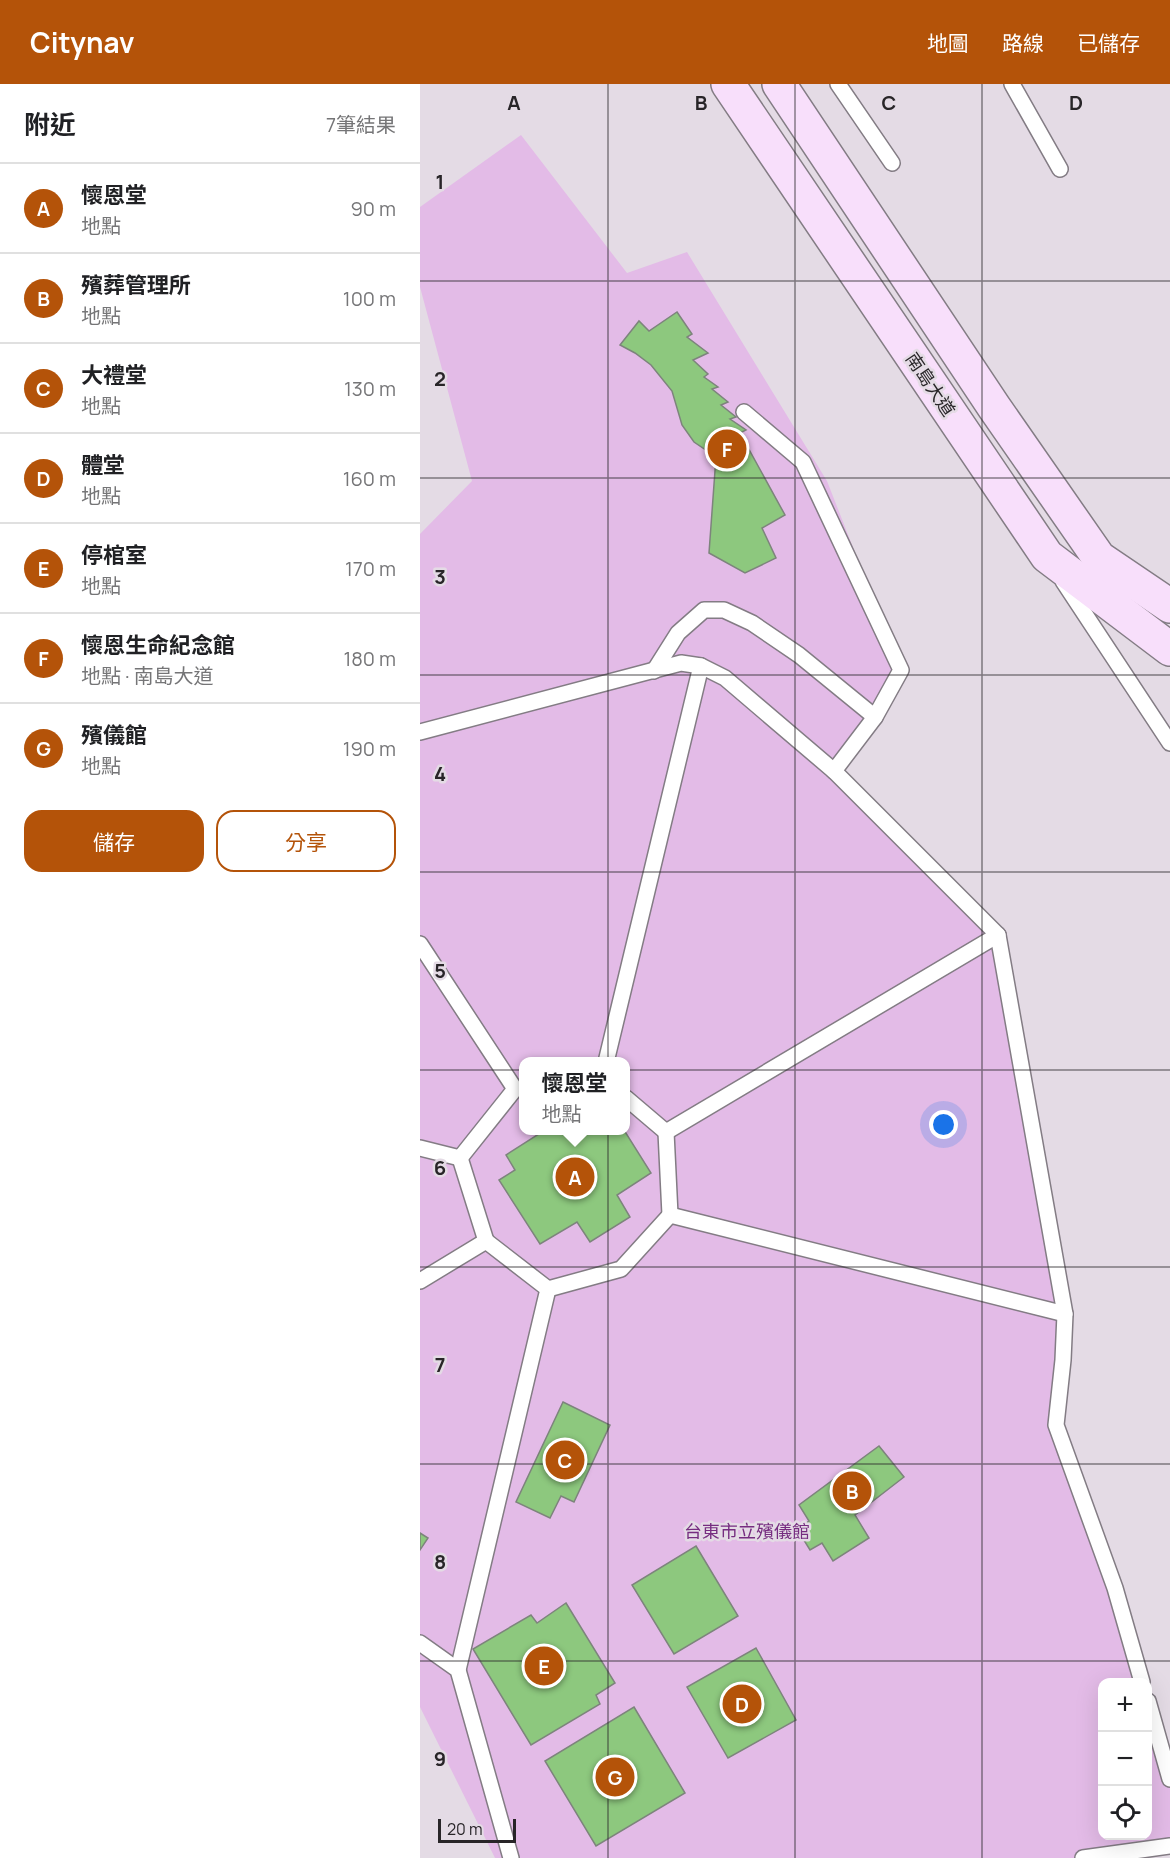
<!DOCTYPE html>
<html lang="zh-TW">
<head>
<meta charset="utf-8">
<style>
  body { margin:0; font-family:Manrope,"Noto Sans TC",sans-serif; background:#f6f6f6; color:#202124 }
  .controls { position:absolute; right:18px; bottom:18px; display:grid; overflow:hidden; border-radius:12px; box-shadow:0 6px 24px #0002 }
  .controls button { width:54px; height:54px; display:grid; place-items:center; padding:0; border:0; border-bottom:2px solid #e0e0e0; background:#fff; color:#202124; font:30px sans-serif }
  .scale { position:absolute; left:18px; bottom:15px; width:78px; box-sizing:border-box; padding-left:6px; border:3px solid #282528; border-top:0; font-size:16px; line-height:21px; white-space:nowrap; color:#282528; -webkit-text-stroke:4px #e4dbe5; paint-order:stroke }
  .you { position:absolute; left:524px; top:1041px; width:21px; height:21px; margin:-15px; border:4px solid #fff; border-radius:50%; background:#1a73e8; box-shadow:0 0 0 9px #1a73e833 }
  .badge { display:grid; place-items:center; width:39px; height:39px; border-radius:50%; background:#b45309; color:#fff; font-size:20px; font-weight:700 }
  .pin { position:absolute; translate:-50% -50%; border:3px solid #fff; box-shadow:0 2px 6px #0006 }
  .popup { position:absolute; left:99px; top:973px; width:111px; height:78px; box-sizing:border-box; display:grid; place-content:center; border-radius:12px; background:#fff; filter:drop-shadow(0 2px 4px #0005); font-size:20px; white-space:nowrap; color:#757577 }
  .popup b { font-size:22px; color:#202124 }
  .popup::after { content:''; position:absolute; left:50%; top:100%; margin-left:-12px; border:12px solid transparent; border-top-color:#fff }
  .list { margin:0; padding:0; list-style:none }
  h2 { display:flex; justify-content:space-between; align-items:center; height:78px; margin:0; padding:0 24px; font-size:26px }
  h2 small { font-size:20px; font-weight:400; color:#757577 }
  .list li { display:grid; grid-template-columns:39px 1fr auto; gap:18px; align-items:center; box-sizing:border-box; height:90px; padding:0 24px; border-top:2px solid #e0e0e0 }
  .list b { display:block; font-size:22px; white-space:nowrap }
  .list p { margin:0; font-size:20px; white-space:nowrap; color:#757577 }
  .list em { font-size:20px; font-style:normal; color:#757577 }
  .actions { display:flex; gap:12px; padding:18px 24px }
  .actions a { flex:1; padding:14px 0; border:2px solid #b45309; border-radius:18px; text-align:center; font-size:21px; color:#b45309 }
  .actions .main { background:#b45309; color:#fff }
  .icon { flex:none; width:33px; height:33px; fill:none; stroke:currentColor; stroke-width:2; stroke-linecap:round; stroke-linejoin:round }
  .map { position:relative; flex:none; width:750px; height:1774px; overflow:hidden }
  header { display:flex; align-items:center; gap:36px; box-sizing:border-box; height:84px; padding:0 30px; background:#b45309; color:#fff }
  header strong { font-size:28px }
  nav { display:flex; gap:33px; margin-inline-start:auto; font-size:21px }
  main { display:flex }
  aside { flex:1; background:#fff }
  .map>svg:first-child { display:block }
  .green { fill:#e3bbe7; fill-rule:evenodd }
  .building { fill:#8dc87e; stroke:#7d847c; stroke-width:1.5 }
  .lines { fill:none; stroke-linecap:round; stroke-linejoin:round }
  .lane-casing { stroke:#837c84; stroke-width:18 }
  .secondary-casing { stroke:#837c84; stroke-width:36 }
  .lane { stroke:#fff; stroke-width:15 }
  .secondary { stroke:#f8dffb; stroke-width:33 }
  .grid { fill:none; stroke:#282528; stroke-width:1.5; stroke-opacity:0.55 }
  .labels { text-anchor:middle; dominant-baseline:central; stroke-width:5; stroke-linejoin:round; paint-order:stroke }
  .street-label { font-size:18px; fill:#282528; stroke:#e4dbe5 }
  .park-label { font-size:18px; fill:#762d80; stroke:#e4dbe5 }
  .grid-label { font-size:20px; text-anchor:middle; font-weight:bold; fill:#282528; stroke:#e4dbe5; stroke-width:5; stroke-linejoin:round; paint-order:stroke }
</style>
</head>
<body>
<header>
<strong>Citynav</strong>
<nav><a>地圖</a><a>路線</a><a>已儲存</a></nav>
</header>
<main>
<aside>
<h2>附近<small>7筆結果</small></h2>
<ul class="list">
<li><span class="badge">A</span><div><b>懷恩堂</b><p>地點</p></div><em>90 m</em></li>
<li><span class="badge">B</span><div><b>殯葬管理所</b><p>地點</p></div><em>100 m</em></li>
<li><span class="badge">C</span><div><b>大禮堂</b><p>地點</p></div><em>130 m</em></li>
<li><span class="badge">D</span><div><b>體堂</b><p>地點</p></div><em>160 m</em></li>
<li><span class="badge">E</span><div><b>停棺室</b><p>地點</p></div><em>170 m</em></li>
<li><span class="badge">F</span><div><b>懷恩生命紀念館</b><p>地點 · 南島大道</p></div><em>180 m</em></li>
<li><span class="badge">G</span><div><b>殯儀館</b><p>地點</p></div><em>190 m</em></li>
</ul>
<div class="actions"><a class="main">儲存</a><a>分享</a></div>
</aside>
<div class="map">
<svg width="750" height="1774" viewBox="0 0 750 1774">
  <rect width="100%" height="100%" fill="#e4dbe5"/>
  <path class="green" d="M101,51l106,138 60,-21 140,229 74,189 -67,101 164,164 67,379 -9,111 86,257h-40v154h46v-135l22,78v67l-87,12h-588l-75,-151v-1173l52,-53 -52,-194v-80zM104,978h102v68h-102z"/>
  <g class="building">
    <path d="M257,228l15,22 -5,3 21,16 -15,7 15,14 -4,3 14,10 -6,2 16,13 -7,3 15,12 -6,2 16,11 -6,3 45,82 -23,13 14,30 -31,15 -36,-20 7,-96 -22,-15 -12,-17 -10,-34 -21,-26 -16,-12 -15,-8 19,-24 10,10z"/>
    <path d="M125,1046h79l27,43 -34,22 13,22 -40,25 -13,-20 -37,22 -41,-64 16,-10 -9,-15z"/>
    <path d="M143,1318l47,23 -36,77 -13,-6 -11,22 -34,-16z"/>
    <path d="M459,1362l25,31 -49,38 14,23 -36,23 -11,-18 -12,7 -13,-21 12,-8 -10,-16z"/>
    <path d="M0,1449l8,5 -8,12z"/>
    <path d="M276,1462l42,70 -64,38 -42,-69z"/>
    <path d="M146,1519l49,80 -19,12 4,9 -69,41 -58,-96 58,-34 6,8z"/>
    <path d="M336,1564l40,72 -68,38 -41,-71z"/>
    <path d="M214,1623l51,86 -89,53 -51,-85z"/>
  </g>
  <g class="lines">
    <g class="lane-casing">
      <g id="lane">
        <path d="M418,0l54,79"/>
        <path d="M592,0l48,85"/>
        <path d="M324,328l59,50 98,208 -26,47 -41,54"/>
        <path d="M643,497l107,162"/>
        <path d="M234,587l24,-38 26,-23h20l28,13 47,32 76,62"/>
        <path d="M0,648l261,-69 20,3 24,12 109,93 164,164 67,379 -2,46 -7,65 59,163 27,94"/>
        <path d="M0,860l95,145 -55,69 -40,-10"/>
        <path d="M186,978l95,-396"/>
        <path d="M206,1014l40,34 332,-197"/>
        <path d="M246,1048l4,83"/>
        <path d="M40,1074l26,83"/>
        <path d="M0,1197l66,-40 62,48 -90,381"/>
        <path d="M128,1205l73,-20 49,-54 395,99"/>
        <path d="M0,1559l38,27 53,188"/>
        <path d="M728,1617l22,78"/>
        <path d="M663,1774l87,-12"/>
      </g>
    </g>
    <g class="secondary-casing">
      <g id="secondary">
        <path d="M308,0l319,472 123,93"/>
        <path d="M359,0l215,323 105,151 71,48"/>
      </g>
    </g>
    <use href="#lane" class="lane"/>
    <use href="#secondary" class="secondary"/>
  </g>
  <path class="grid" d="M188,0v1774M375,0v1774M562,0v1774M0,197h750M0,394h750M0,591h750M0,788h750M0,986h750M0,1183h750M0,1380h750M0,1577h750"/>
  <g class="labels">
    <g class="street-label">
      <text transform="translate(511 300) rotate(56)">南島大道</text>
    </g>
    <g class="park-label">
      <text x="327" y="1447">台東市立殯儀館</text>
    </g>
  </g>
  <g class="grid-label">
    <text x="94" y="26">A</text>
    <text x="281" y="26">B</text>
    <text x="469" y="26">C</text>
    <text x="656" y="26">D</text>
    <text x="20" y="105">1</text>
    <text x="20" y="302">2</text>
    <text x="20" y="500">3</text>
    <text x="20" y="697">4</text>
    <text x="20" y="894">5</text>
    <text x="20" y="1091">6</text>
    <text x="20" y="1288">7</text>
    <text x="20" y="1485">8</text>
    <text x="20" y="1682">9</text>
  </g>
</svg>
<div class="controls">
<button>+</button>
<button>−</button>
<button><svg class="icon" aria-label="locate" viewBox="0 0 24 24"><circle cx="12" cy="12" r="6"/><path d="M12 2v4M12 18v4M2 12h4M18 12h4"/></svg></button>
</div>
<div class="scale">20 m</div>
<div class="you"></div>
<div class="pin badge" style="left:155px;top:1093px">A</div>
<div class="popup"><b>懷恩堂</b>地點</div>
<div class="pin badge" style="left:432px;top:1407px">B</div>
<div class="pin badge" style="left:145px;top:1376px">C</div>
<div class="pin badge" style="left:322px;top:1620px">D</div>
<div class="pin badge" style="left:124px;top:1582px">E</div>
<div class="pin badge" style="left:307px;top:365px">F</div>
<div class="pin badge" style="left:195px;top:1693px">G</div>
</div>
</main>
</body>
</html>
